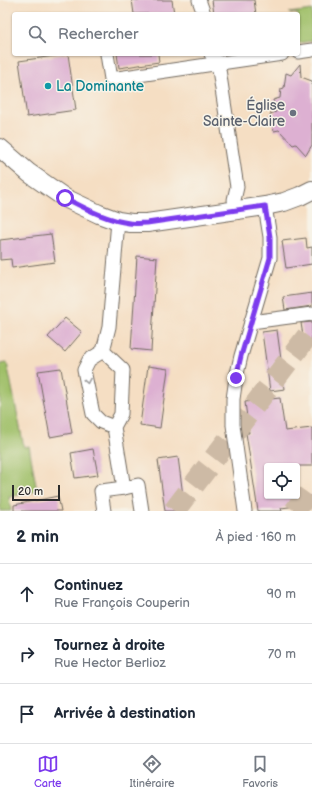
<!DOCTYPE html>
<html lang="fr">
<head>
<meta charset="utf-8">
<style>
  body { margin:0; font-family:"Balsamiq Sans",sans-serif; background:#f6f6f7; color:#1f2937 }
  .controls { position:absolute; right:12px; bottom:12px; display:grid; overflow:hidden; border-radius:4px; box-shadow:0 1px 3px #0004 }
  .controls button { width:36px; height:36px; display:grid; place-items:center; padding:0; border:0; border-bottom:1px solid #e0e1e3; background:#fff; color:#1f2937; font:20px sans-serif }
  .scale { position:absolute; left:12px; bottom:10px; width:48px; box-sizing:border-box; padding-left:4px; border:2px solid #2b2b2b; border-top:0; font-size:11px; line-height:14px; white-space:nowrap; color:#2b2b2b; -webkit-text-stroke:3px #f7f3e8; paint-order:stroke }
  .stop { position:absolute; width:12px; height:12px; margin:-9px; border:3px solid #7c3aed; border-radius:50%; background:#fff }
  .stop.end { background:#7c3aed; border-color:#fff; box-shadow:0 1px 4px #0008 }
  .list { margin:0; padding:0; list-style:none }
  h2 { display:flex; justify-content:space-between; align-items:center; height:52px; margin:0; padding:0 16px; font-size:17px }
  h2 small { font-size:13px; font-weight:400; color:#747a83 }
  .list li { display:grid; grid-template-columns:26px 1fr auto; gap:12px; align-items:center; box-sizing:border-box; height:60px; padding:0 16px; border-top:1px solid #e0e1e3 }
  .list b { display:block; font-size:15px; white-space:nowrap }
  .list p { margin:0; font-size:13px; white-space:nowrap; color:#747a83 }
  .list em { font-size:13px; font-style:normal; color:#747a83 }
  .icon { flex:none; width:22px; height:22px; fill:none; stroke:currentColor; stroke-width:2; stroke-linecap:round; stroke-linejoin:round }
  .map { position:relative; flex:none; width:312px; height:511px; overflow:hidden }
  .search { position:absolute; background:#fff; box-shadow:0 1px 3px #0004; left:12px; right:12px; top:12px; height:44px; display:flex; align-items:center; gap:10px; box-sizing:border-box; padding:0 14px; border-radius:4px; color:#747a83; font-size:15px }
  .sheet { height:232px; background:#fff }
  nav { display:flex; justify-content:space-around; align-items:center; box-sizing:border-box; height:56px; border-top:1px solid #e0e1e3; background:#fff; font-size:11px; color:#747a83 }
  nav a { display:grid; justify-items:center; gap:2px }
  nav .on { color:#7c3aed }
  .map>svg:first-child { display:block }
  .green { fill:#9fbf68; stroke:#65754a }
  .building { fill:#ddb0d2 }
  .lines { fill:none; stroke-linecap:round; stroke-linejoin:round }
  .highway-tunnel { stroke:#cdbaa5; stroke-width:22; stroke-dasharray:22 11; stroke-linecap:butt }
  .street-casing { stroke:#726a60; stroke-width:15 }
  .secondary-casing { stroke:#726a60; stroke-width:20 }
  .street { stroke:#fff; stroke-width:13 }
  .secondary { stroke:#fff; stroke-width:18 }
  .oneway { stroke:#a0a0a0 }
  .route { stroke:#7c3aed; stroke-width:5 }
  .culture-dot { fill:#0f9aa8; stroke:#f7f3e8; stroke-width:1.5 }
  .worship-dot { fill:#6b7280; stroke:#f7f3e8; stroke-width:1.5 }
  .labels { text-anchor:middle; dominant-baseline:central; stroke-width:3; stroke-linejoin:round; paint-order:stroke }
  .culture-label { font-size:14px; fill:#0d838f; stroke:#f7f3e8; text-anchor:start }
  .worship-label { font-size:14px; fill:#5b616d; stroke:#f7f3e8; text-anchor:end }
</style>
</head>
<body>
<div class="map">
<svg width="312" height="511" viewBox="0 0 312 511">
  <rect width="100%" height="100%" fill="#f7f3e8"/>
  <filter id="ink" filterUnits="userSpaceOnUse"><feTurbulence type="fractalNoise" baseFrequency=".025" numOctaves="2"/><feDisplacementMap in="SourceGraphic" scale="8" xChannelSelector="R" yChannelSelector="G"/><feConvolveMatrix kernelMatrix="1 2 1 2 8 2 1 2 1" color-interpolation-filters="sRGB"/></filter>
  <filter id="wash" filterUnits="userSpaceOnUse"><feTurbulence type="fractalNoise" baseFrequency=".012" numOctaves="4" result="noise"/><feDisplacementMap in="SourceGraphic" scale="16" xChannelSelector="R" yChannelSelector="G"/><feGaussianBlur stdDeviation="0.9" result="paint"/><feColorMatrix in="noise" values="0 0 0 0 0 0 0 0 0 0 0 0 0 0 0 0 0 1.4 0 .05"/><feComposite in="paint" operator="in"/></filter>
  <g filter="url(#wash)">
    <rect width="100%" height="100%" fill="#f5dec3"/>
    <g class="green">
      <path d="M312,10v31l-14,2v-29l-9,-1z"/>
      <path d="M7,363l17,84 5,-1 8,45 -28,6 2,14h-11v-147z"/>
    </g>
    <g id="blocks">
      <g class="building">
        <path d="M132,0h40l2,14h-40z"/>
        <path d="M212,0h42l2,14h-42z"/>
        <path d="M68,54l8,56 -49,7 -8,-56z"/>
        <path d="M117,54h41l1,8 -40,6z"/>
        <path d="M300,64l1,13 11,4v64l-6,10 -10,-11 -3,1 -14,-15 -5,1 -4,-17 6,-2 -3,-12 7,-2 1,-9 3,-1 2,-15 5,2z"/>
        <path d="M51,234l4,28 -43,6 -1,-9 -11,1v-20z"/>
        <path d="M306,238l1,10 5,-1v17l-26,4 -4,-27z"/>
        <path d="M137,256l20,2 -6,93 -20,-2z"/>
        <path d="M312,293v13l-27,4 -2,-13z"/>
        <path d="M65,318l17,14 -17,20 -17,-15z"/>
        <path d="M312,322v20h-8l-3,-19z"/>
        <path d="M277,330l8,59 -15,2 -8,-59z"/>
        <path d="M148,366l20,3 -8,59 -20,-3z"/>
        <path d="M61,368l11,65 -22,4 -12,-66z"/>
        <path d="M280,398l5,33 27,-3v38h-45v30h45v8l-31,4 1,3h-24l-12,-78h3l-4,-31z"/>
        <path d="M93,449l5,26 -23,3 -4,-25z"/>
        <path d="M178,457l7,54h-20l-7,-51z"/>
        <path d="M58,496l3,15h-47v-6z"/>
      </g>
    </g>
  </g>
  <g filter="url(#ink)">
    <use href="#blocks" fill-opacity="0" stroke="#726a60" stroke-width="1"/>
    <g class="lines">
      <g class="highway-tunnel">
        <path d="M174,511l138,-181"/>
        <path d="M295,511l17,-24"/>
      </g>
      <g class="street-casing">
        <g id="street">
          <path d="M199,0l5,14"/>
          <path d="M298,52l14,-2"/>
          <path d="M107,54l4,25 171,-25"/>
          <path d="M211,54l7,9 19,124 -3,13"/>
          <path d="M251,322l61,-8"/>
          <path d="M103,351l20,19 -2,44 -7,13 10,61 14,-3 4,26"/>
          <path d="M114,427l-13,-5 -8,-8 -9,-44 5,-10 14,-9 6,-24 9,-106"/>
          <path d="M104,511l-3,-20 23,-3"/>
          <path d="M245,511l-12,-86v-26l3,-21 5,-22 29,-98v-21l-5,-31"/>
        </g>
      </g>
      <g class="secondary-casing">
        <path id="secondary" d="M0,148l29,25 36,25 34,16 19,7 13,2h16l118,-17 19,-4 16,-6 12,-6"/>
      </g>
      <use href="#street" class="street"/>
      <use href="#secondary" class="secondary"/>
    </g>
    <defs><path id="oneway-chevron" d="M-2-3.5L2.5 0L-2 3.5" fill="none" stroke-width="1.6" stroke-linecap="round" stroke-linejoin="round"/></defs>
    <use class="oneway" href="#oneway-chevron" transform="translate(87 381) rotate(79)"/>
  </g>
  <g class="lines" filter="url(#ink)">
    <path class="route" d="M65,198c20,10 41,22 64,25 6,1 12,0 18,0l118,-17 5,31v21l-29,98 -5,22"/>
  </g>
  <circle class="culture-dot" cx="48" cy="86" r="4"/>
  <circle class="worship-dot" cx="293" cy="113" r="4"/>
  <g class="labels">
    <g class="culture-label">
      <text x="56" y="86">La Dominante</text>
    </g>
    <g class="worship-label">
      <text x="285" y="105">Église<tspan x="285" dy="16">Sainte-Claire</tspan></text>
    </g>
  </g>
</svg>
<div class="controls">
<button><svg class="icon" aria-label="locate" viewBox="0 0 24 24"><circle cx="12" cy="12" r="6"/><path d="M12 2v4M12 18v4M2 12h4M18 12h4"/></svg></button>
</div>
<div class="scale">20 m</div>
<div class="stop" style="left:65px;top:198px"></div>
<div class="stop end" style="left:236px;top:378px"></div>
<div class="search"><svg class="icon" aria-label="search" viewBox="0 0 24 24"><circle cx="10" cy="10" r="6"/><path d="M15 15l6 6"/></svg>Rechercher</div>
</div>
<section class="sheet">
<h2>2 min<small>À pied · 160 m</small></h2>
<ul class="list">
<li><svg class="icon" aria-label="ahead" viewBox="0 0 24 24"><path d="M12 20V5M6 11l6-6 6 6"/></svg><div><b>Continuez</b><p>Rue François Couperin</p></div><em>90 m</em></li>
<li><svg class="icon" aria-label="right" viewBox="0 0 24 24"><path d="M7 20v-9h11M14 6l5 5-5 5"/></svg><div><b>Tournez à droite</b><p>Rue Hector Berlioz</p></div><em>70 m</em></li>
<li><svg class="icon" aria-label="arrive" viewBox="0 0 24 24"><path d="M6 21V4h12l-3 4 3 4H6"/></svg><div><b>Arrivée à destination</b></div></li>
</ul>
</section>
<nav>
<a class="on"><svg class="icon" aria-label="map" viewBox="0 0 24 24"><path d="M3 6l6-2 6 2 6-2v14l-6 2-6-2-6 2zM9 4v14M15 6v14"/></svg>Carte</a>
<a><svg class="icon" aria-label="directions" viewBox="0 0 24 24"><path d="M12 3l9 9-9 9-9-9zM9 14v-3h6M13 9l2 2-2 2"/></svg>Itinéraire</a>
<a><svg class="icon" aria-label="saved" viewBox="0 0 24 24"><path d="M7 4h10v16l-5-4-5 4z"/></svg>Favoris</a>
</nav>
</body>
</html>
